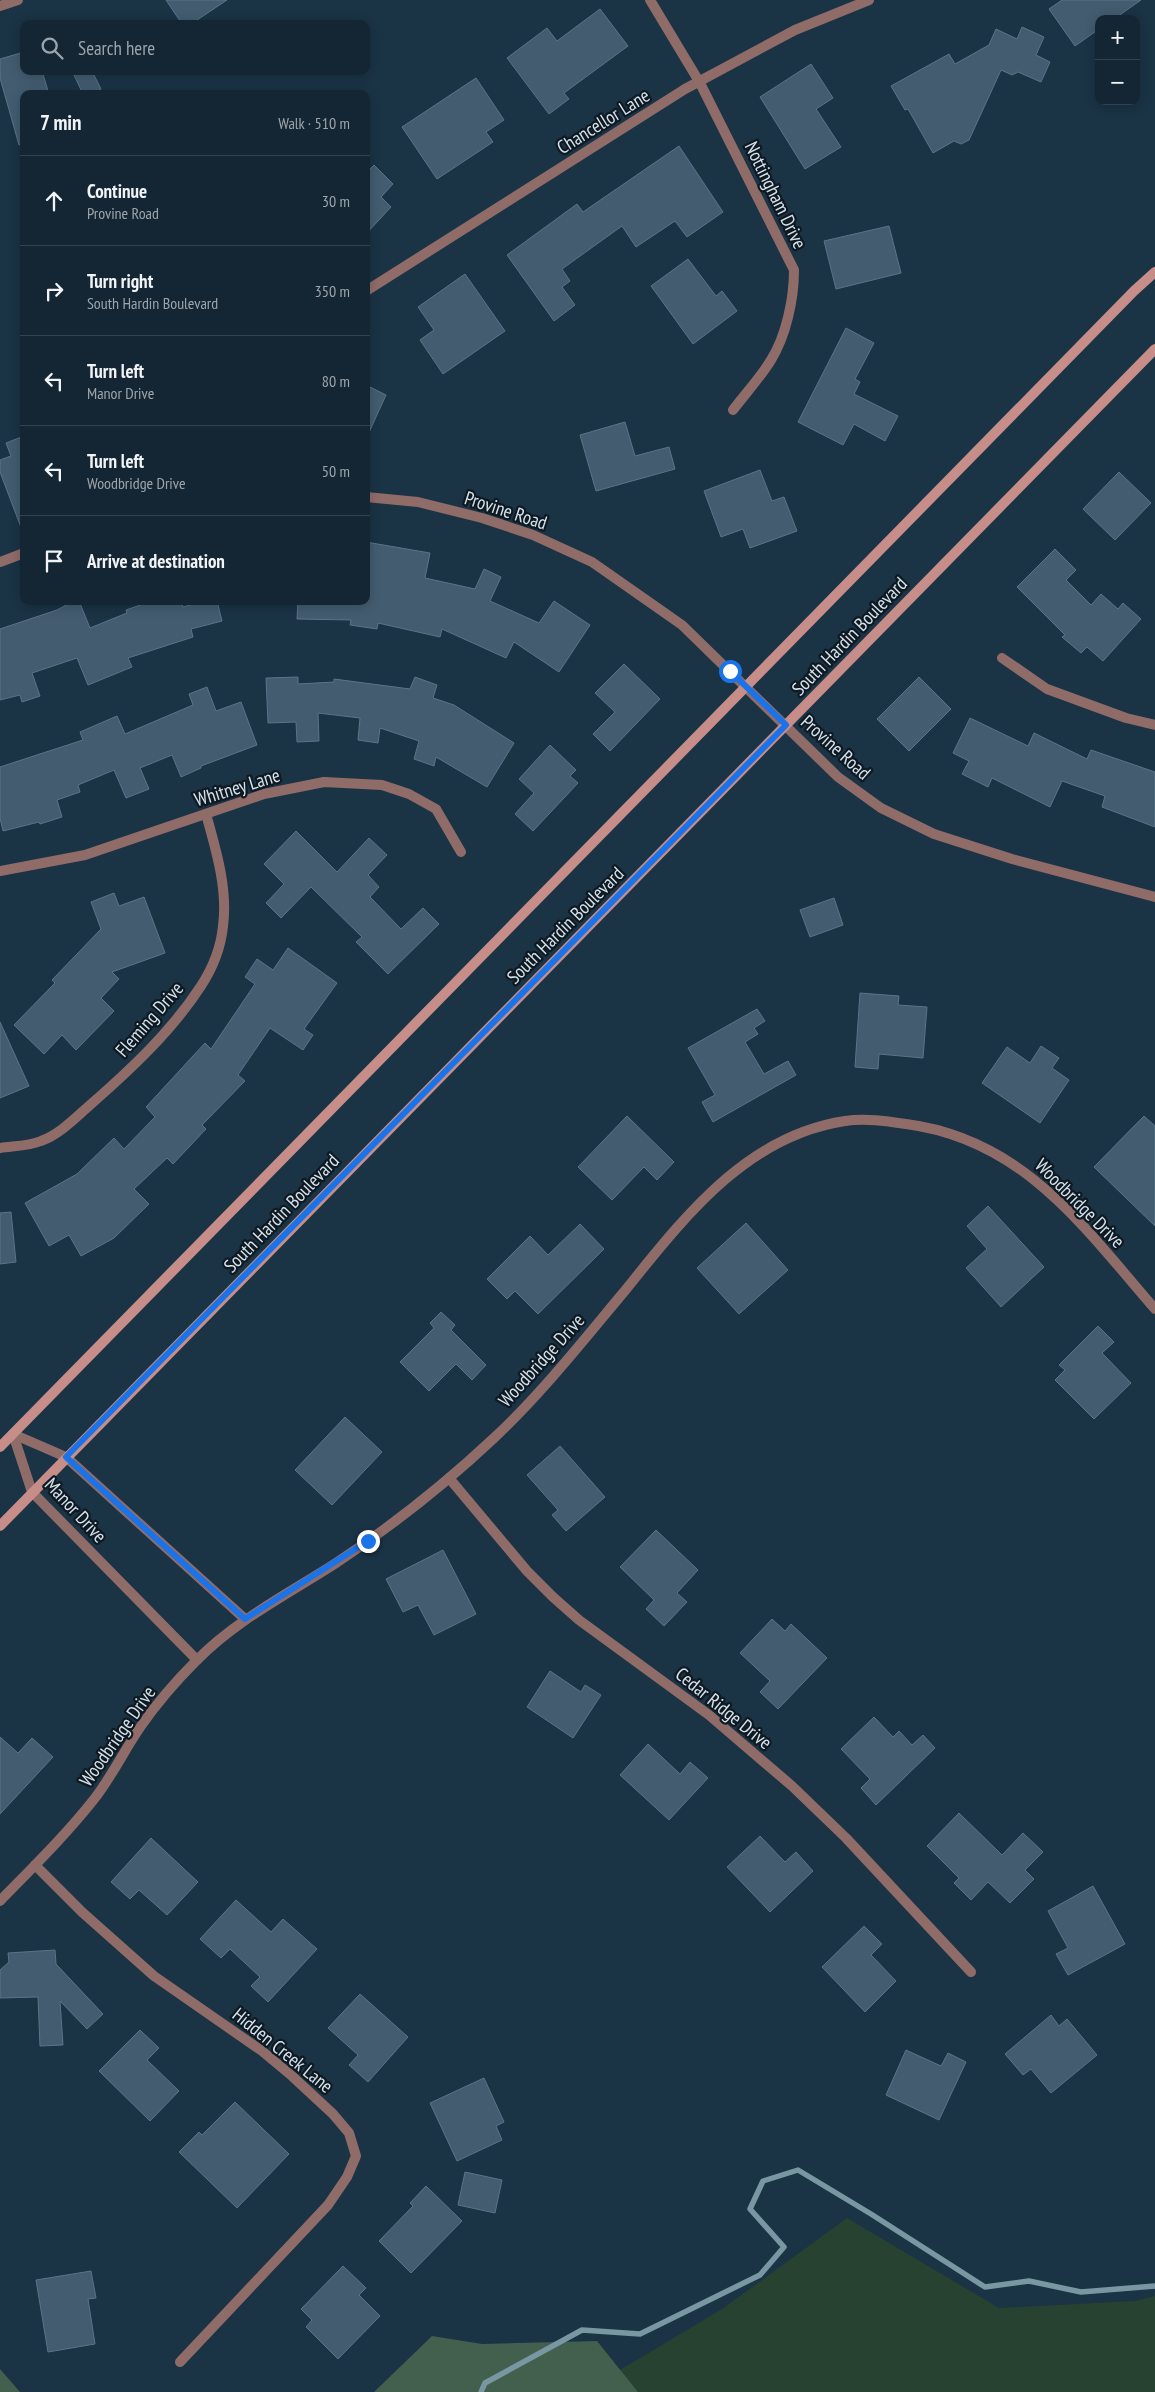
<!DOCTYPE html>
<html lang="en">
<head>
<meta charset="utf-8">
<style>
  body { margin:0; font-family:"PT Sans Narrow",sans-serif; background:#213240; color:#f1f3f6 }
  .controls { position:absolute; right:15px; top:15px; display:grid; overflow:hidden; border-radius:10px; box-shadow:0 2px 12px #0003 }
  .controls button { width:45px; height:45px; display:grid; place-items:center; padding:0; border:0; border-bottom:1px solid #33434f; background:#142634; color:#f1f3f6; font:25px sans-serif }
  .stop { position:absolute; width:15px; height:15px; margin:-11px; border:4px solid #1a73e8; border-radius:50%; background:#fff }
  .stop.end { background:#1a73e8; border-color:#fff; box-shadow:0 1px 5px #0008 }
  .list { margin:0; padding:0; list-style:none }
  h2 { display:flex; justify-content:space-between; align-items:center; height:65px; margin:0; padding:0 20px; font-size:21px }
  h2 small { font-size:16px; font-weight:400; color:#9da5ac }
  .list li { display:grid; grid-template-columns:32px 1fr auto; gap:15px; align-items:center; box-sizing:border-box; height:90px; padding:0 20px; border-top:1px solid #33434f }
  .list b { display:block; font-size:19px; white-space:nowrap }
  .list p { margin:0; font-size:16px; white-space:nowrap; color:#9da5ac }
  .list em { font-size:16px; font-style:normal; color:#9da5ac }
  .icon { flex:none; width:28px; height:28px; fill:none; stroke:currentColor; stroke-width:2; stroke-linecap:round; stroke-linejoin:round }
  .map { position:relative; flex:none; width:1155px; height:2392px; overflow:hidden }
  .search { position:absolute; background:#142634; box-shadow:0 2px 12px #0003; left:20px; top:20px; width:350px; height:55px; display:flex; align-items:center; gap:12px; box-sizing:border-box; padding:0 18px; border-radius:10px; color:#9da5ac; font-size:19px }
  .panel { position:absolute; background:#142634; box-shadow:0 2px 12px #0003; left:20px; top:90px; width:350px; height:515px; border-radius:10px }
  .map>svg:first-child { display:block }
  .green { fill:#274231 }
  .forest { fill:#435f4d }
  .lines { fill:none; stroke-linecap:round; stroke-linejoin:round }
  .stream { stroke:#7997a2; stroke-width:5.5 }
  .building { fill:#435c70; stroke:#5a7489 }
  .street { stroke:#906c69; stroke-width:10 }
  .secondary { stroke:#c68d89; stroke-width:10 }
  .route { stroke:#1a73e8; stroke-width:6 }
  .labels { text-anchor:middle; dominant-baseline:central; stroke-width:4.5; stroke-linejoin:round; paint-order:stroke }
  .street-label { font-size:19px; fill:#d3e2ed; stroke:#0f1921 }
</style>
</head>
<body>
<div class="map">
<svg width="1155" height="2392" viewBox="0 0 1155 2392">
  <rect width="100%" height="100%" fill="#1a3345"/>
  <path class="green" d="M847,2218l152,90 136,-7 20,-5v96h-645l90,-10 122,-73z"/>
  <g class="forest">
    <path d="M432,2336l50,8 115,-3 41,51h-264z"/>
    <path d="M0,2369l20,23h-20z"/>
  </g>
  <g class="lines">
    <path class="stream" d="M481,2392l4,-9 97,-53 58,4 120,-59 24,-28 -34,-38 13,-28 35,-11 73,44 114,73 44,-6 52,11 74,-6"/>
  </g>
  <g class="building">
    <path d="M166,0h61l-36,24h-9z"/>
    <path d="M1062,0h79l-27,19h-15v10l-24,17 -26,-37z"/>
    <path d="M600,9l28,37 -64,47 5,6 -20,15 -42,-56 40,-30 10,13z"/>
    <path d="M1022,27l22,10 -8,18 14,7 -9,20 -23,-10 -6,3 -11,-5 -32,70 -8,4 -7,-3 -21,12 -25,-44 -3,1 -14,-24 58,-32 6,10 34,-19 7,-16 21,10z"/>
    <path d="M24,52v19h18l7,23h-25v50l-5,1 -19,-67v-19z"/>
    <path d="M811,64l22,34 -17,11 25,38 -36,22 -45,-72z"/>
    <path d="M72,71h20l9,18 -10,5h-8z"/>
    <path d="M476,78l28,42 -18,12 7,10 -56,37 -35,-52z"/>
    <path d="M679,146l44,66 -36,25 -12,-16 -39,26 -14,-21 -60,43 8,12 -8,6 13,18 -21,16 -47,-66 70,-51 6,8z"/>
    <path d="M374,165l19,19 -12,13 10,10 -25,27v-61z"/>
    <path d="M889,226l12,47 -65,16 -12,-48z"/>
    <path d="M688,259l28,37 6,-5 15,20 -44,33 -42,-58z"/>
    <path d="M465,274l40,57 -62,43 -23,-34 14,-10 -16,-23z"/>
    <path d="M846,328l28,15 -19,36 5,3 -6,12 44,22 -13,25 -31,-17 -11,21 -45,-23z"/>
    <path d="M366,385l20,10 -20,44z"/>
    <path d="M625,422l10,34 34,-9 6,22 -79,22 -16,-56z"/>
    <path d="M24,436v94h-2l-22,-58v-12l11,-4 -5,-13z"/>
    <path d="M760,470l12,31 12,-4 13,34 -47,17 -7,-19 -22,8 -17,-46z"/>
    <path d="M1119,472l32,31 -36,37 -32,-31z"/>
    <path d="M366,542l64,11 -5,25 50,11 9,-20 17,8 -11,24 49,22 15,-22 36,24 -31,47 -45,-30 -8,16 -64,-29 -2,8 -62,-14 -1,6 -27,-4 1,-5 -54,-1 1,-18h68z"/>
    <path d="M1055,549l21,21 -10,10 25,25 10,-11 17,15 5,-6 18,16 -38,42 -16,-14 -6,6 -19,-16 3,-2 -48,-48z"/>
    <path d="M74,601h5l11,27 37,-15 -1,-3 26,-9h29l2,6 21,-6h13l5,20 -31,8 2,8 -65,21 4,9 -44,18 -11,-27 -45,15 8,23 -18,6 -2,-7 -20,5v-71l57,-19z"/>
    <path d="M624,664l36,35 -50,52 -17,-17 22,-22 -20,-19z"/>
    <path d="M298,677v7l36,-2v-3l76,10 5,-12 22,8 -4,13 21,7 60,38 -27,44 -51,-30 -2,9 -20,-7 5,-18 -39,-13 -2,15 -20,-3 2,-22 -42,-5 1,28 -22,1 -1,-20 -28,1 -2,-45z"/>
    <path d="M919,677l32,32 -42,42 -32,-32z"/>
    <path d="M207,687l9,24 25,-9 16,43 -56,21v2l-20,9 -9,-22 -32,13 9,21 -23,9 -12,-28 -36,15 2,7 -23,8 5,17 -22,7 -1,-2 -36,9 -3,-13v-51l83,-27 -3,-8 37,-16 8,18 68,-29 -4,-11z"/>
    <path d="M970,718l58,28 6,-13 53,26 4,-9 64,22v55l-53,-20 3,-11 -43,-15 -12,26 -58,-29 -4,9 -26,-13 7,-13 -16,-8z"/>
    <path d="M550,745l26,25 -6,6 8,7 -45,48 -18,-17 19,-21 -15,-14z"/>
    <path d="M296,831l41,41 32,-34 18,17 -19,20 11,12 -9,10 31,32 22,-21 16,16 -51,50 -32,-32 6,-5 -51,-50 -30,31 -15,-15 18,-19 -20,-20z"/>
    <path d="M114,893l5,13 25,-9 21,56 -53,19 7,7 -18,19 13,13 -38,39 -14,-15 -18,19 -30,-29 41,-42 -3,-3 49,-51 -10,-27z"/>
    <path d="M834,898l9,27 -33,12 -10,-27z"/>
    <path d="M288,948l49,35 -33,46 9,6 -10,15 -33,-22 -32,47 7,6 -43,44 4,4 -33,35 -6,-6 -33,31 15,15 -35,34 -33,18 -12,-21 -20,11 -24,-43 52,-29 37,-36 10,11 31,-32 -9,-10 59,-64 6,6 44,-65 -10,-7 12,-18 16,11z"/>
    <path d="M860,993l39,3 -1,9 29,2 -4,51 -44,-4 -1,15 -23,-2z"/>
    <path d="M757,1009l8,12 -11,7 4,6 -13,8 19,32 24,-13 8,14 -83,47 -11,-20 13,-7 -27,-47z"/>
    <path d="M0,1022l29,64 -29,12z"/>
    <path d="M1041,1046l18,12 -7,10 17,12 -29,43 -58,-40 25,-36 23,16z"/>
    <path d="M627,1116l47,46 -17,18 -13,-13 -32,33 -34,-33z"/>
    <path d="M1144,1116l11,10v100l-61,-59z"/>
    <path d="M988,1206l56,61 -43,40 -35,-39 21,-19 -20,-23z"/>
    <path d="M11,1212l5,50 -16,2v-51z"/>
    <path d="M746,1223l42,47 -49,44 -42,-46z"/>
    <path d="M580,1224l24,25 -66,65 -23,-23 -8,8 -20,-20 43,-43 18,19z"/>
    <path d="M441,1312l14,13 -4,5 35,35 -14,15 -16,-16 -27,27 -29,-29 34,-34 -4,-5z"/>
    <path d="M1098,1326l16,16 -12,11 29,30 -37,36 -39,-39 10,-10 -6,-5z"/>
    <path d="M345,1417l37,35 -50,53 -37,-35z"/>
    <path d="M560,1446l45,51 -39,34 -14,-16 6,-5 -31,-35z"/>
    <path d="M656,1530l42,40 -21,23 10,9 -23,24 -18,-17 8,-9 -34,-33z"/>
    <path d="M443,1550l33,64 -42,21 -16,-30 -15,7 -17,-33z"/>
    <path d="M772,1619l13,12 6,-7 36,34 -49,51 -18,-17 10,-11 -30,-28z"/>
    <path d="M550,1671l31,21 4,-7 16,10 -28,43 -46,-31z"/>
    <path d="M874,1717l19,20 6,-6 13,14 11,-10 12,13 -59,57 -15,-17 9,-9 -29,-30z"/>
    <path d="M0,1737l18,16 14,-15 21,19 -53,57z"/>
    <path d="M648,1744l32,30 10,-12 18,16 -39,42 -49,-45z"/>
    <path d="M959,1813l43,42 21,-22 20,19 -18,18 9,9 -24,24 -22,-21 -17,18 -17,-17 5,-5 -32,-32z"/>
    <path d="M760,1836l25,26 11,-10 17,19 -43,41 -43,-45z"/>
    <path d="M151,1838l47,44 -31,33 -28,-25 -9,9 -19,-17z"/>
    <path d="M1093,1886l32,58 -57,31 -12,-21 12,-6 -20,-37z"/>
    <path d="M236,1900l35,32 12,-13 34,30 -49,53 -17,-16 9,-9 -30,-28 -9,9 -21,-19z"/>
    <path d="M864,1926l18,18 -11,11 25,26 -31,31 -43,-45z"/>
    <path d="M55,1950l1,14 47,50 -16,15 -27,-28 3,44 -23,1 -2,-49 -38,1v-28l9,-8 -1,-9z"/>
    <path d="M360,1994l48,43 -40,45 -19,-17 9,-10 -30,-27z"/>
    <path d="M1051,2015l8,11 8,-7 30,36 -46,38 -20,-24 -8,6 -18,-21z"/>
    <path d="M140,2030l19,18 -12,12 32,31 -29,30 -51,-50z"/>
    <path d="M906,2050l35,16 7,-13 18,9 -27,58 -53,-25z"/>
    <path d="M484,2078l20,44 -8,4 6,14 -45,21 -27,-58z"/>
    <path d="M235,2102l54,52 -52,54 -58,-56 20,-20 3,3z"/>
    <path d="M465,2172l37,8 -7,33 -37,-8z"/>
    <path d="M426,2186l36,35 -51,52 -32,-32 34,-35 -3,-3z"/>
    <path d="M343,2266l23,22 -7,7 21,21 -42,43 -32,-32 6,-7 -11,-11z"/>
    <path d="M91,2271l5,27 -8,1 7,45 -47,8 -12,-72z"/>
  </g>
  <g class="lines">
    <g class="street">
      <path d="M650,0l50,83 94,187c0,29 -8,66 -23,90 -11,18 -26,34 -38,50"/>
      <path d="M0,6l18,-6"/>
      <path d="M366,291l319,-202 110,-59 74,-30"/>
      <path d="M366,497l52,5 64,16 51,17 59,27 90,63 156,152 43,31 53,26 78,25 143,38"/>
      <path d="M0,562l24,-9"/>
      <path d="M1002,658l45,31 79,29 29,7"/>
      <path d="M0,871l85,-16 179,-61 60,-12 58,3 27,9 27,15 25,43"/>
      <path d="M0,1148c13,-2 29,-2 41,-7 19,-7 34,-23 49,-36 40,-35 81,-73 111,-119 11,-17 20,-39 22,-60 5,-37 -7,-76 -17,-112"/>
      <path d="M13,1434l53,23 179,162"/>
      <path d="M13,1434l19,58 165,168"/>
      <path d="M449,1478l78,93 26,26 26,23 130,95 83,71 54,52 125,134"/>
      <path d="M35,1865l47,47 72,64 108,75 30,25 41,38 16,19 7,23 -9,21 -19,28 -148,157"/>
      <path d="M0,1901c32,-33 66,-66 95,-103 17,-22 30,-49 46,-72 16,-23 36,-46 55,-65 40,-41 92,-67 140,-98 56,-37 109,-79 158,-125 47,-44 88,-96 129,-145 60,-74 122,-157 222,-172 20,-3 41,0 61,3 117,15 177,102 249,185"/>
    </g>
    <g class="secondary">
      <path d="M0,1447l1134,-1156 21,-19"/>
      <path d="M0,1526l1155,-1177"/>
    </g>
  </g>
  <g class="lines">
    <path class="route" d="M368,1541l-123,78 -179,-162 720,-732 -56,-54"/>
  </g>
  <g class="labels">
    <g class="street-label">
      <text transform="translate(603 121) rotate(-32)">Chancellor Lane</text>
      <text transform="translate(776 195) rotate(64)">Nottingham Drive</text>
      <text transform="translate(506 510) rotate(18)">Provine Road</text>
      <text transform="translate(849 636) rotate(-46)">South Hardin Boulevard</text>
      <text transform="translate(836 747) rotate(42)">Provine Road</text>
      <text transform="translate(237 787) rotate(-17)">Whitney Lane</text>
      <text transform="translate(565 925) rotate(-45)">South Hardin Boulevard</text>
      <text transform="translate(149 1019) rotate(-49)">Fleming Drive</text>
      <text transform="translate(1080 1203) rotate(45)">Woodbridge Drive</text>
      <text transform="translate(281 1213) rotate(-46)">South Hardin Boulevard</text>
      <text transform="translate(541 1360) rotate(-48)">Woodbridge Drive</text>
      <text transform="translate(76 1510) rotate(47)">Manor Drive</text>
      <text transform="translate(724 1708) rotate(39)">Cedar Ridge Drive</text>
      <text transform="translate(117 1736) rotate(-55)">Woodbridge Drive</text>
      <text transform="translate(283 2050) rotate(39)">Hidden Creek Lane</text>
    </g>
  </g>
</svg>
<div class="controls">
<button>+</button>
<button>−</button>
</div>
<div class="stop" style="left:730px;top:671px"></div>
<div class="stop end" style="left:368px;top:1541px"></div>
<div class="search"><svg class="icon" aria-label="search" viewBox="0 0 24 24"><circle cx="10" cy="10" r="6"/><path d="M15 15l6 6"/></svg>Search here</div>
<section class="panel">
<h2>7 min<small>Walk · 510 m</small></h2>
<ul class="list">
<li><svg class="icon" aria-label="ahead" viewBox="0 0 24 24"><path d="M12 20V5M6 11l6-6 6 6"/></svg><div><b>Continue</b><p>Provine Road</p></div><em>30 m</em></li>
<li><svg class="icon" aria-label="right" viewBox="0 0 24 24"><path d="M7 20v-9h11M14 6l5 5-5 5"/></svg><div><b>Turn right</b><p>South Hardin Boulevard</p></div><em>350 m</em></li>
<li><svg class="icon" aria-label="left" viewBox="0 0 24 24"><path d="M17 20v-9H6M10 6l-5 5 5 5"/></svg><div><b>Turn left</b><p>Manor Drive</p></div><em>80 m</em></li>
<li><svg class="icon" aria-label="left" viewBox="0 0 24 24"><path d="M17 20v-9H6M10 6l-5 5 5 5"/></svg><div><b>Turn left</b><p>Woodbridge Drive</p></div><em>50 m</em></li>
<li><svg class="icon" aria-label="arrive" viewBox="0 0 24 24"><path d="M6 21V4h12l-3 4 3 4H6"/></svg><div><b>Arrive at destination</b></div></li>
</ul>
</section>
</div>
</body>
</html>
